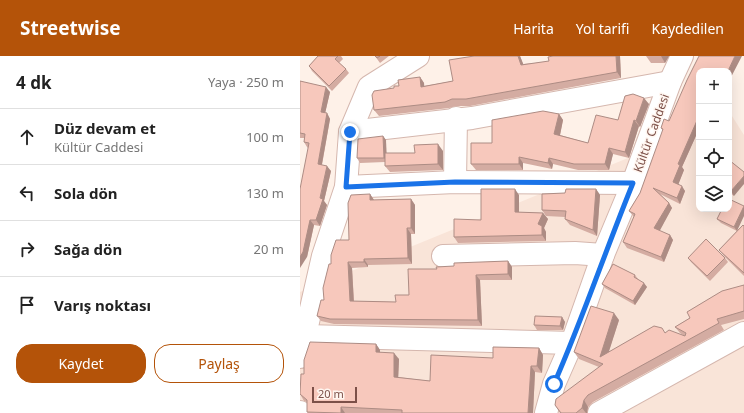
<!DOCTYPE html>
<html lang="tr">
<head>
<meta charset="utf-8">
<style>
  body { margin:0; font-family:"Noto Sans",sans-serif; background:#f6f6f6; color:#222 }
  .controls { position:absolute; right:12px; top:12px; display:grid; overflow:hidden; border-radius:8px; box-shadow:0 4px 16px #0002 }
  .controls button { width:36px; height:36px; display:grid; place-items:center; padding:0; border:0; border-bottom:1px solid #e0e0e0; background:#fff; color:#222; font:20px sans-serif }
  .scale { position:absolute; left:12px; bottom:10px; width:45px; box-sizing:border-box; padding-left:4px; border:2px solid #7c5048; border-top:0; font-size:11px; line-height:14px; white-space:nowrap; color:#7c5048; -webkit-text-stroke:3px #fff6f0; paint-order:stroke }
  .stop { position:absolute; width:12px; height:12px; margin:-9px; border:3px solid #1a73e8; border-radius:50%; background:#fff }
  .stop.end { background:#1a73e8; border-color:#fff; box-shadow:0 1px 4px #0008 }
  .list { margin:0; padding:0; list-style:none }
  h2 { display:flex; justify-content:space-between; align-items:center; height:52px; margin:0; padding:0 16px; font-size:17px }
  h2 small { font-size:13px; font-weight:400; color:#767676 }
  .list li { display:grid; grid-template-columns:26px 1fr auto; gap:12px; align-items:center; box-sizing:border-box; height:56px; padding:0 16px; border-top:1px solid #e0e0e0 }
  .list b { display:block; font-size:15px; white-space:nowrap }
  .list p { margin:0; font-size:13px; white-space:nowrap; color:#767676 }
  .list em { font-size:13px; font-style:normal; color:#767676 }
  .actions { display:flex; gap:8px; padding:12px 16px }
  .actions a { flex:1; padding:9px 0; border:1px solid #b45309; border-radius:16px; text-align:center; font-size:14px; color:#b45309 }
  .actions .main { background:#b45309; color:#fff }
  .icon { flex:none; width:22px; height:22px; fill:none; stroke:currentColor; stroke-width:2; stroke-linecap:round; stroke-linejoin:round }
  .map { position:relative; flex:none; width:444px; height:357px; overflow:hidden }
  header { display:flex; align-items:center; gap:24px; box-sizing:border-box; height:56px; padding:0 20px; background:#b45309; color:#fff }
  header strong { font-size:19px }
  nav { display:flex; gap:22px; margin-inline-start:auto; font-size:14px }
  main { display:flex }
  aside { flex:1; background:#fff }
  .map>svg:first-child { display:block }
  .residential { fill:#f9e4d8 }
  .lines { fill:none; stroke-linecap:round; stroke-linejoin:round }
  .minor-casing { stroke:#d5b7ae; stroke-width:24 }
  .minor { stroke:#fff; stroke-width:22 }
  .wall { fill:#d4aca2 }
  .shaded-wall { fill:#ad8c84 }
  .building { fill:#f7c8bc; stroke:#ad8c84 }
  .route { stroke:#1a73e8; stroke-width:5 }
  .labels { text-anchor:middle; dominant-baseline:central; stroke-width:3; stroke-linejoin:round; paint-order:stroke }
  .street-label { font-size:12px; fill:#7c5048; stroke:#fff6f0 }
</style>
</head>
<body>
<header>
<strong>Streetwise</strong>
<nav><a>Harita</a><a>Yol tarifi</a><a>Kaydedilen</a></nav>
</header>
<main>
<aside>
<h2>4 dk<small>Yaya · 250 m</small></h2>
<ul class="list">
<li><svg class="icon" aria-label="ahead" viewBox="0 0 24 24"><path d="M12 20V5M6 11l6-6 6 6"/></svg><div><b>Düz devam et</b><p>Kültür Caddesi</p></div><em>100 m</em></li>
<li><svg class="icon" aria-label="left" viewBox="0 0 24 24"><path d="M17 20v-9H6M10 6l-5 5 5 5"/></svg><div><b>Sola dön</b></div><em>130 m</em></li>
<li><svg class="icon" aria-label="right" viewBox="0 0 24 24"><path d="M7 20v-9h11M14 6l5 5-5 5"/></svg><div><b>Sağa dön</b></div><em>20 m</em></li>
<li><svg class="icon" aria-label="arrive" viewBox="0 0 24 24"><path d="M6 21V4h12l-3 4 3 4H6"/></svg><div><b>Varış noktası</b></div></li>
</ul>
<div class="actions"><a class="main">Kaydet</a><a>Paylaş</a></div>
</aside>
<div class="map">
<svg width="444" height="357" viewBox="0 0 444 357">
  <rect width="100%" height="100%" fill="#fef1e8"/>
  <path class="residential" d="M432,60l12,19v278h-444v-121l399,-163v80h30v-92z"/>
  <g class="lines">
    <g class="minor-casing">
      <g id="minor">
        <path d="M50,76l122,-14 198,-36"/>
        <path d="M155,126l1,-64"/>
        <path d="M46,131l109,-5 178,1"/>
        <path d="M143,200l132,-3 28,2"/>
        <path d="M5,280l267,7"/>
        <path d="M0,301l23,-101 23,-69 4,-55 19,-45 49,-31"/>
        <path d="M0,356v1"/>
        <path d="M246,357l8,-29 18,-41 31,-88 30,-72 37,-101 12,-26"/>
        <path d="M299,357l145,-80"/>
      </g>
    </g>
    <use href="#minor" class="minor"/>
  </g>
  <g class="wall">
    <path d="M18,0h23l2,3 -4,4 7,6 3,4 -17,18 -20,-20 -3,-5z"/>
    <path d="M75,0h14l-9,7z"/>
    <path d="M174,0h46l3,8 97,-8 1,22 -151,28h-14l-7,2 -70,8 -5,-6 20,-22 26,-11 4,6v3l29,-5z"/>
    <path d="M346,0h23l-4,7h-14z"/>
    <path d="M399,15v58l-17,38 2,3 -6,14 7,7 -5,13 -20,-10 9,9 3,5 -13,23 11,4 3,5 -9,22 -37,-14 -4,-6 11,-25 -5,-6 11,-18 23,-62 -2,-3 8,-7z"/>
    <path d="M0,25l30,11 -5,21h2l3,6 -8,46 9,6 -7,30 3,4 -7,21 -6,-1 -7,32 1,-109 -1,-1 -3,-5v-4h-4z"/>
    <path d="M349,48l-9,23 -1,-1 -10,32 -16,-4 -4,16h-31l-25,-6 -1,5 -29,-6v7h-47l-5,-6 21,-21 67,-29 4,6 -3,15 28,8 30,-23z"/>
    <path d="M83,80l3,4v13h29l28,-2v19l-53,2 -5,-6v-4l-25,1 -3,-5z"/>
    <path d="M429,104l5,36 -5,-4z"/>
    <path d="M296,133l4,6 -3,41 -27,-11 -5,-6v-2l-19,-1 -4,-6 23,-17z"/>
    <path d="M70,138l4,6 37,-1 4,6v29h-4l1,30 -44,1v2l-16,1 2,33 42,1 13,-7 28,-26 17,-3 54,-5 4,6v13h-32l2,46 -148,-2 -13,-3 -4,-5 7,-16 7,-36 18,-24z"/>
    <path d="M219,139v17l24,1 5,6 -4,9 2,4v9l-88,2 -4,-6z"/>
    <path d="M422,153l15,21 7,-4v50l-20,-20 -5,-6 18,-19 -16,-8 -4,-4z"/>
    <path d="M388,202h37l3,4 -18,19 -19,-19z"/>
    <path d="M335,219l3,4 9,8 -12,18 -30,-17 -3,-4z"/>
    <path d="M444,229v34l-23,6 3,5 -131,72 -5,5 -1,6h-27l-5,-8 44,-38 -20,-8 -5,-7 45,-32 -11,33 57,-20 18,2 -3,-2 -5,-6z"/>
    <path d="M262,261l3,5 -2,8h-26l-3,-5z"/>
    <path d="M76,288l4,6v2l19,7 -1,18 32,4 63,-23 46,-10 4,7 -1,18 -7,-1 -2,41h-225l-1,-1v-10l-3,-1 -4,-7 4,-20z"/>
  </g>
  <g class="shaded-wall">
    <path d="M218,0h2l6,15 -5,-6z"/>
    <path d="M316,0h4l1,22 -4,-6z"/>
    <path d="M361,0h8l-4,7z"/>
    <path d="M435,0h7l-13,25v-10h-1z"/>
    <path d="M120,21l4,6 1,10 -4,-6z"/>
    <path d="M26,31l4,5 -6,26 -3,-6z"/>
    <path d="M344,42l5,6 -9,23 -4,-6z"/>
    <path d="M27,57l3,6 -9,50 -3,-5z"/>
    <path d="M259,58l4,6 -4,20 -5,-6z"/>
    <path d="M399,60v13l-17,38 2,3 -7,18 -4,-6 5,-18z"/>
    <path d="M334,64l5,6 -10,32 -4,-6z"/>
    <path d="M83,80l3,4 1,22 -3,-4z"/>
    <path d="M138,88l5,7v19l-5,-6z"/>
    <path d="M309,92l4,6 -4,16 -4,-6z"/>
    <path d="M219,101l4,6v7l-4,-6z"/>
    <path d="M249,102l4,6 -1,5 -4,-6z"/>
    <path d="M27,110l4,5 -7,30 3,4 -7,21 -4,-6z"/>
    <path d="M444,120v8l-10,12 -3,-5z"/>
    <path d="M382,130l3,5 -5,13 -3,-6z"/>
    <path d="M215,133l4,6v23l-4,-6z"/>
    <path d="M296,133l4,6 -3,41 -4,-6z"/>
    <path d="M70,138l4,6h-4z"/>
    <path d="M111,143l4,6v29l-4,-6z"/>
    <path d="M369,147l3,5 -14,26 -4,-6z"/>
    <path d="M444,150v10l-7,15 -3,-4z"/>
    <path d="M243,157l5,6 -4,9 2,4v9l-4,-6 -4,-11z"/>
    <path d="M10,164l4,5 -7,32 -7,11v-11z"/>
    <path d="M107,172l4,6 1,30 -4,-6z"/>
    <path d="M370,179l3,5 -9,22 -3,-5z"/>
    <path d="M64,203l4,6v2l-4,-5z"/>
    <path d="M208,205l4,6v13l-4,-6z"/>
    <path d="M48,206l4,6 2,38 -4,-5z"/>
    <path d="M176,219l4,5 2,46 -4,-6z"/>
    <path d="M344,227l3,4 -12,18 -2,-4z"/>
    <path d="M314,257l5,7 -14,44 -5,-7z"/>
    <path d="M262,261l3,5 -2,8 -3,-4z"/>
    <path d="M76,288l4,6v8l-4,-6z"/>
    <path d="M239,292l4,7 -1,18 -5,-7z"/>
    <path d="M94,297l5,6 -1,24 -4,-6z"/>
    <path d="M231,310l4,6 -2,41h-5z"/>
    <path d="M284,344l4,7 -1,6h-1l-4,-5z"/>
    <path d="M41,351l4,6h-4z"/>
  </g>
  <g class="building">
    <path d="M18,0h20l-3,3 11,10 -17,17 -20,-20z"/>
    <path d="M75,0h5l-3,2z"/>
    <path d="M174,0h44l3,9 28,-4 -1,-4 5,-1h63l1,16 -151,27h-14l-7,3 -71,8 -2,-15 2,-4 20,-3v-2h5l-1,-6 22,-3 1,10 32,-6 -4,-21z"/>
    <path d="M399,0h36l-7,15h-29v45l-21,48 2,1 -7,17 9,4 -5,12 -24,-10 16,15 -15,25 16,7 -9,22 -38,-15 12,-28 -6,-3 11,-18 23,-64 -2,-1 3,-9 5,2 18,-41z"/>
    <path d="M0,25l26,6 -5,25 6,1 -9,51 9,2 -7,32 3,1 -7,21h-6l-7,32 -3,5v-68l9,-46 -5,-1 1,-8 -5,-1z"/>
    <path d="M333,38l11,4 -8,23 -2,-1 -9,32 -16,-4 -4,16h-31l-25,-6 -1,5 -29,-6v7h-48v-21h21v-23l51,-9 16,3 -5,20 34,9 8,-28 22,5 7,-24z"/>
    <path d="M83,80l1,22h-27l1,-19z"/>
    <path d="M138,88v20l-53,2v-13h30l-1,-8z"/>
    <path d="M429,104l15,12v4l-13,15 -2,-1z"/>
    <path d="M181,133h34v23l28,1 -5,11 4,2v9l-88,2v-18l27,1z"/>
    <path d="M266,133h30l-3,41 -28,-11 1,-8 -24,-1v-16l23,-1z"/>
    <path d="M70,138v6l41,-1v29h-4l1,30 -44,1v3h-16l2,39 46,1 -1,-7h14l-1,-26h29l-1,-2 18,-1v-3l54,-2v13l-32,1 2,45 -148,-1 -13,-3 4,-16h3l-1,-12 6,-24h2v-9l5,-15h13l-1,-37 3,-8z"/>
    <path d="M429,143l15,7 -10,21 -17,-8 5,-10h7z"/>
    <path d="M443,169l1,1v47l-25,-23z"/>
    <path d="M406,183l19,19 -18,18 -19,-18z"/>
    <path d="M313,208l22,11 -1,2 10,6 -11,18 -31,-17z"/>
    <path d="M444,229v26l-27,8 2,4 -131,72 -4,5 -2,8 -6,5h-15l-6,-8 1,-6 47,-35 -29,-12 17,-46 23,7 -14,44 54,-31 8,2 3,5 4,-3 16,6 1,-3 -11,-6 15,-9 -3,-6 35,-21z"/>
    <path d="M235,260l27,1 -2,9 -26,-1z"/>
    <path d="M10,286l66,2v8l18,1v24l36,4 1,-26 62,3v-11l46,1 -2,18h-6l-3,47h-126v-3l-61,-3v6l-34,-1v-12l-7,-6 1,-20h3v-14z"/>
  </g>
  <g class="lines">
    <path class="route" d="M50,76l-4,55 109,-5 178,1c-27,66 -50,135 -79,201"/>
  </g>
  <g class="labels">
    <g class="street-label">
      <text transform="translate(351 77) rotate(-70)">Kültür Caddesi</text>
    </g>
  </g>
</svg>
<div class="controls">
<button>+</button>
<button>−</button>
<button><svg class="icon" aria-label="locate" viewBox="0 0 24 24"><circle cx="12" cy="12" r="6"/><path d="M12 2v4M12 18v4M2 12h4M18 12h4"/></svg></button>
<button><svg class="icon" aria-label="layers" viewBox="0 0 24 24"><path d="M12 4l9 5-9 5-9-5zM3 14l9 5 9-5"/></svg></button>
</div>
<div class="scale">20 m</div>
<div class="stop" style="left:254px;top:328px"></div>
<div class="stop end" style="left:50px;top:76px"></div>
</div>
</main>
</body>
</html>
